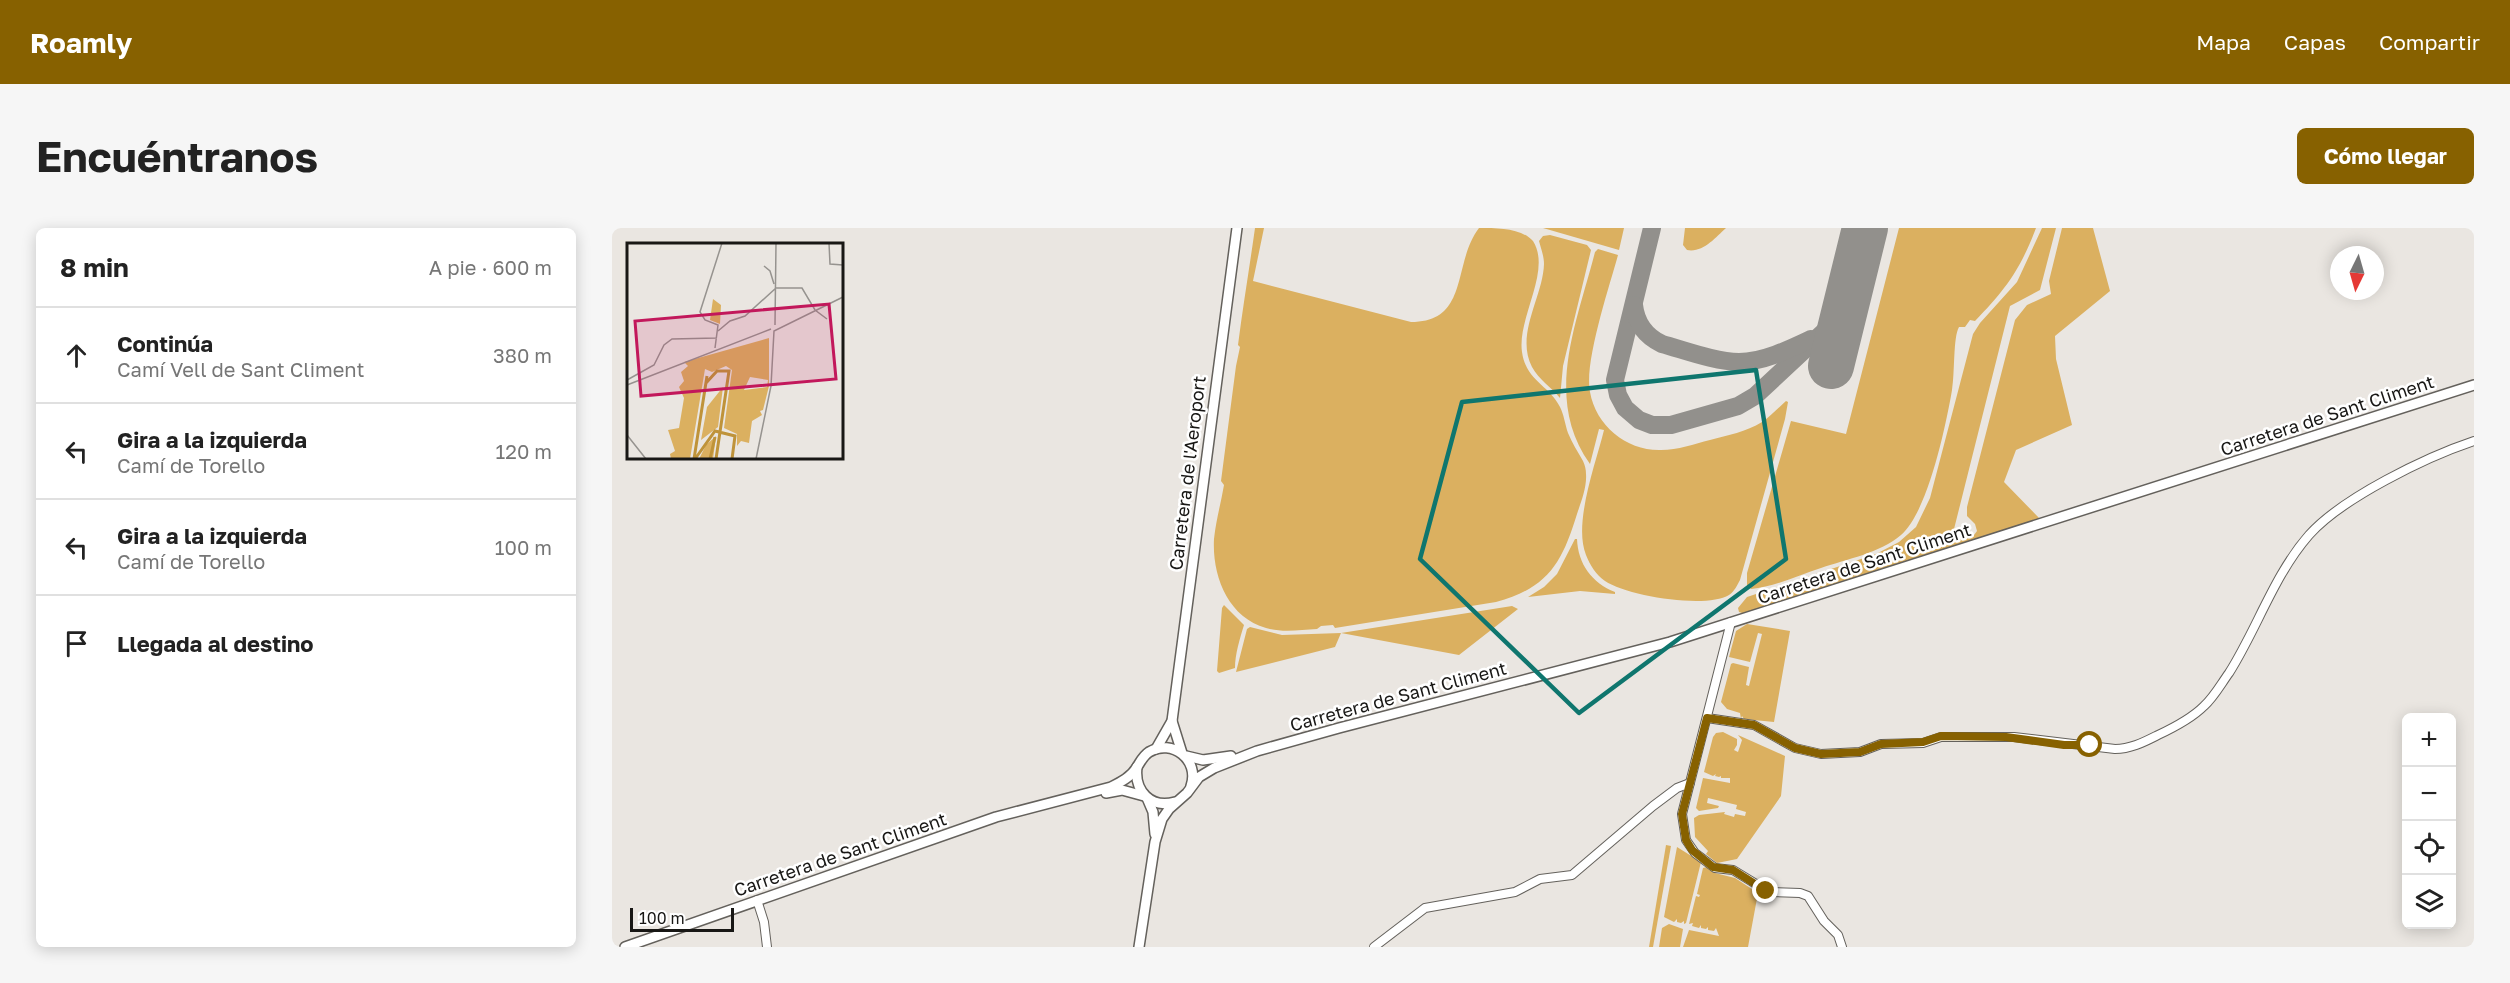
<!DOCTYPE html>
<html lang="es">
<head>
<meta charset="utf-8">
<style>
  body { margin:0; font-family:"Golos Text",sans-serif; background:#f6f6f6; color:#222 }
  .controls { position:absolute; right:18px; bottom:18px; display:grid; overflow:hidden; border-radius:9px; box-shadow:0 3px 15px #0003 }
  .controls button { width:54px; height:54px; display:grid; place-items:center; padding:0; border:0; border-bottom:2px solid #e0e0e0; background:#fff; color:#222; font:30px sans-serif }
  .compass { position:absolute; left:1718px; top:18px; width:54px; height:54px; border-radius:50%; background:#fff; box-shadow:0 3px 15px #0003; rotate:185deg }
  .scale { position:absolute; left:18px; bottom:15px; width:104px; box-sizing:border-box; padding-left:6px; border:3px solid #181715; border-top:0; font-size:16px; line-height:21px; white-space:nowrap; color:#181715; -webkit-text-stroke:4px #fff; paint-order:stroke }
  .stop { position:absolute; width:18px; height:18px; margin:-14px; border:4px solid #876100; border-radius:50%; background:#fff }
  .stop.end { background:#876100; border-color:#fff; box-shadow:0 2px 6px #0008 }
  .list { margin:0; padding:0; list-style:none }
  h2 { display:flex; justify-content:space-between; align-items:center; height:78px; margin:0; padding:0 24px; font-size:26px }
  h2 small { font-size:20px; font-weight:400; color:#767676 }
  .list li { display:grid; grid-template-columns:39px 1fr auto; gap:18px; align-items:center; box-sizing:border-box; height:96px; padding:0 24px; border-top:2px solid #e0e0e0 }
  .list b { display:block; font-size:22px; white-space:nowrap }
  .list p { margin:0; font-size:20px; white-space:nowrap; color:#767676 }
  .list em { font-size:20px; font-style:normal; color:#767676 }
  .icon { flex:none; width:33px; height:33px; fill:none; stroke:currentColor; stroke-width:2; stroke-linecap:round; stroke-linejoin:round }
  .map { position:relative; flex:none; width:1862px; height:719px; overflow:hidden; border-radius:9px }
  header { display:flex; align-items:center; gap:36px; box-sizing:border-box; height:84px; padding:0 30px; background:#876100; color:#fff }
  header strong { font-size:28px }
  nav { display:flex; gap:33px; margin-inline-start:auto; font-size:21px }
  .intro { display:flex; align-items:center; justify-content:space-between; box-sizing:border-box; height:144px; padding:0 36px }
  h1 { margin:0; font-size:42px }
  .button { padding:15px 27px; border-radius:9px; background:#876100; color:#fff; font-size:21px; font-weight:700 }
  main { display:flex; gap:36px; padding:0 36px }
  aside { flex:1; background:#fff; border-radius:9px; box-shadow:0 3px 15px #0003 }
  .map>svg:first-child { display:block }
  .green { fill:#dbb060 }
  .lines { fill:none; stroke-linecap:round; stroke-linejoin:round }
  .taxiway { stroke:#92908c; stroke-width:18 }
  .runway { stroke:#92908c; stroke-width:46 }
  .minor-casing { stroke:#64615c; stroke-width:10 }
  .major-casing { stroke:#64615c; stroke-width:12 }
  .minor { stroke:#fff; stroke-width:8 }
  .major { stroke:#fff; stroke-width:9 }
  .route { stroke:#876100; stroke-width:8 }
  .marked { fill:none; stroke:#0f766e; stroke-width:4.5; stroke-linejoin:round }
  .labels { text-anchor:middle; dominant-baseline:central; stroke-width:5; stroke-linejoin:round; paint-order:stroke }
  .street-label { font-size:18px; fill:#181715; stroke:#fff }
  .inset-river { fill:none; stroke:#bf933a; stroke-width:3 }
  .inset-road { fill:none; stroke:#96938f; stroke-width:1.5 }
  .view { fill:#c2185b; fill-opacity:0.15; stroke:#c2185b; stroke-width:3 }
  .inset-edge { fill:none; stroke:#181715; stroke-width:3 }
</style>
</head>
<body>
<header>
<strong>Roamly</strong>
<nav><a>Mapa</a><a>Capas</a><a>Compartir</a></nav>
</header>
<div class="intro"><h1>Encuéntranos</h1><a class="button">Cómo llegar</a></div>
<main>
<aside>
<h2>8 min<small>A pie · 600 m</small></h2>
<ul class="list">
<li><svg class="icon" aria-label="ahead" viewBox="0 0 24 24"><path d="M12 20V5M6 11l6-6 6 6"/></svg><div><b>Continúa</b><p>Camí Vell de Sant Climent</p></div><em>380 m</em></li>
<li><svg class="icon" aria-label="left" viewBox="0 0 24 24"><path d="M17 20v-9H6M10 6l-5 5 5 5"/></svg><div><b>Gira a la izquierda</b><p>Camí de Torello</p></div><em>120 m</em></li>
<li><svg class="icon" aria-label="left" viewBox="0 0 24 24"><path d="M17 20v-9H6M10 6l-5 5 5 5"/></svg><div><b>Gira a la izquierda</b><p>Camí de Torello</p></div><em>100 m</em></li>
<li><svg class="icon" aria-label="arrive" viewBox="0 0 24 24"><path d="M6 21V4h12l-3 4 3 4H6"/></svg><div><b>Llegada al destino</b></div></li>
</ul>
</aside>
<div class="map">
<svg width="1862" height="719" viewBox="0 0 1862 719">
  <rect width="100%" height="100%" fill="#eae6e1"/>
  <g class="green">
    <path d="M643,0h9l-11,53 158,41c59,0 41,-59 68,-94 19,0 42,0 54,13 19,30 -16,77 -11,111 4,29 27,33 38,55 4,8 5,17 8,26 4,10 10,19 15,28 2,4 3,9 3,13 1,13 -5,28 -9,40 -15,49 -29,74 -81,88l-161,26 -2,-3 -12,1 -4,3c-17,1 -35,4 -51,-1 -38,-11 -54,-52 -52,-89 2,-19 7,-36 10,-54l-3,-4 15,-115 4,-19 -2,-2c5,-39 12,-81 17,-117z"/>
    <path d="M931,0h81l-5,22z"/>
    <path d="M1073,0h41c-11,10 -23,25 -39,22l-4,-5z"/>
    <path d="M1287,0h137c-16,42 -30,61 -61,93l-5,-1 -5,7h-6c-6,10 -4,46 -7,63 -6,35 -24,122 -51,145 -21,18 -54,24 -80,33 -22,7 -47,19 -70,21l-4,-4v-12l44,-152 55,13z"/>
    <path d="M1430,0h14l-16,62 -30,16 -59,235 23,-6 3,-4 -2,-7 -8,-8v-9l48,-187 12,-15 24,-11 -2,-13 13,-53h31l17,63 -55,45 1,23 16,66 -56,25 -12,32 36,37 -295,95 -6,-2 -1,-4 9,-11 129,-43 23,-12 17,-15 14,-29 43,-164 7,-11 37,-41z"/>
    <path d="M938,7l37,10 4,5 -28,116 -3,32c-9,-11 -21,-18 -28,-31 -17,-33 11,-70 12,-103 0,-8 -3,-15 -5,-23l4,-5z"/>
    <path d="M986,21l20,6c-9,33 -34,107 -28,137 6,34 37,59 71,58 17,0 33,-6 49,-10 18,-5 36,-8 52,-18 9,-6 16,-14 24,-21l2,1 -3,17 -45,161c-3,5 -5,11 -11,15 -23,14 -102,1 -124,-14 -9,-6 -15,-16 -19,-26 -13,-32 10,-92 18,-125l-5,-1 -9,35c-47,-66 -13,-141 5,-212z"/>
    <path d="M963,311h2c1,25 15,44 38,53v2l-35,-3 -52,6 16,-10 13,-13z"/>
    <path d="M612,377l20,20c-4,13 -9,29 -9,43l-16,5 -2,-2 5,-63z"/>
    <path d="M900,378l6,3 -59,46 -118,-22 -6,14 -99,25 11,-43 3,-2 32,8 59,-2z"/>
    <path d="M1135,396l43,7 -16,91 -30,-3 -2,-3 -1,3 -1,-6 -13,-4 -6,-7 10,-38 2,-1 16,4 -3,18 3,1 13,-52 -4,-1 -8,29 -21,-5 7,-26z"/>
    <path d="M1111,504l14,7v6l-3,5 4,2 4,-12 -4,-5 47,21 -4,40 -44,63 -20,4 -11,-9 2,-3 -13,-14 -1,-19 5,-3 26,-3 -1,2 10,3 1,-3 10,2 1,-4 -10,-3 1,-4 -29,-7 -1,5 12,3 -1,2 -19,3 -3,-3 7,-30 27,5v-5h-9v-2l-2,1 -4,-1 1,-2 -3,2 -9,-4 9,-35 3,-4z"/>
    <path d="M1054,617l5,1 -18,101h-4z"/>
    <path d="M1065,619l24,15 -15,61 -2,1v-3l-3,2 -4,-1v-3l-3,3 -10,-5z"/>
    <path d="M1095,639l8,6 20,5 23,15 -10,54h-65l6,-17 30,6 -3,-8 -2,3 -6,-1v-3l-2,2 -5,-1v-3l-2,3 -7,-2 1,-3 -4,1 7,-28 3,1 1,-2 -3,-1 6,-26z"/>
    <path d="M1057,696l14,5 -3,18h-21l3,-19z"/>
  </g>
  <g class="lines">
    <g class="taxiway">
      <path d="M1040,0l-37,152 3,15 7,13 14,12 13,5h19l67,-19 17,-10 74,-69 18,-25"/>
      <path d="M1022,77c2,18 11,31 28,39 22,6 54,18 77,18 24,0 51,-13 72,-23"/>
    </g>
    <path class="runway" d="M1219,138l34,-138"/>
    <g class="minor-casing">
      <g id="minor">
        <path d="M1119,394l-49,192 4,26 9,13 20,15 18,2 36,22 31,1 8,3 16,25 14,14 4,12"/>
        <path d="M1095,490l47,7 41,23 26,6 39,-2 21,-8 42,-1 18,-6h73l101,12c16,0 29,-7 43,-14 15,-7 34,-17 46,-29 10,-9 17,-22 25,-33 28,-44 45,-98 80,-138 33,-37 117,-78 165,-94"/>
        <path d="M145,672l7,22 3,25"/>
        <path d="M762,719l51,-39 90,-16 25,-13 32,-4 81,-69 24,-18 13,-5"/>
      </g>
    </g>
    <g class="major-casing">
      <g id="major">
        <path d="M560,493l10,32"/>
        <path d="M544,521l16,-28 65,-493"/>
        <path d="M574,528l17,4 28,-4"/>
        <path d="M525,539c-3,24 14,42 38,35"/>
        <path d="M494,565l16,-3 22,6"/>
        <path d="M535,570l6,14 2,22"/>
        <path d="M13,719l371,-130 115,-30c10,-5 20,-10 26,-20 4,-6 6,-11 12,-15 23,-14 51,8 42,34"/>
        <path d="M527,719l16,-105 7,-23 7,-10 18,-16 12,-16 15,-9 43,-17 82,-23 331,-86 804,-257"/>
      </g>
    </g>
    <use href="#minor" class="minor"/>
    <use href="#major" class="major"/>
  </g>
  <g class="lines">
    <path class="route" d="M1154,663l-33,-21 -20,-3 -21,-17 -6,-10 -4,-26 25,-96 47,7 41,23 26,6 39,-2 21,-8 42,-2 18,-6 65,1 58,8h26"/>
  </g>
  <path class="marked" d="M1144,142l30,189 -207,154 -159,-154 42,-157z"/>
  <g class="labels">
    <g class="street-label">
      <text transform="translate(1715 187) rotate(-18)">Carretera de Sant Climent</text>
      <text transform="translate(575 245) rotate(-83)">Carretera de l'Aeroport</text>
      <text transform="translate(1252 335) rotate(-18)">Carretera de Sant Climent</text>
      <text transform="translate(786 468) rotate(-15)">Carretera de Sant Climent</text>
      <text transform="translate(228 626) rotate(-19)">Carretera de Sant Climent</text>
    </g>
  </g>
  <g transform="translate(15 15)">
    <rect width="216" height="216" fill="#eae6e1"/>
    <path d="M86,56l8,6 -1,19 -10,-4zM142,95v48l-6,24 -3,1 2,4 -10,6 -3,22 -8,-2 -4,5v-12l-13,-6 8,-58 -6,-4 -14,6 -7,-3 -15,90h-19l-1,-5 5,-3 -7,-21 11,-2 5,-30 -5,-11 5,-6 -3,-9 7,-6 -4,-4zM123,134l18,3 -1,7 -23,3zM96,144l-5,40 -17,13 6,-33zM89,193l-3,23h-14l7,-14z" fill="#dbb060" fill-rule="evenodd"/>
    <path class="inset-river" d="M79,140l11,-12h12l-13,88M67,216l13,-83M68,216l20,-28 20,5 -3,23M83,216l5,-22"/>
    <path class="inset-road" d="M202,0l1,21 13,1M137,23l6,5 4,13M148,82l1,-82M91,88l12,-10 15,-5 31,-28h26l13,22 12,9M88,105l3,-23 -13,-5 -5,-8 22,-69M0,137l27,-15 10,-20 8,-6 45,-1M0,142l144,-56M0,192l19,24M129,216l15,-73 3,-55 69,-34"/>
    <path class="view" d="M202,61l7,75 -195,17 -6,-75z"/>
    <rect width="216" height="216" class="inset-edge"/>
  </g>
</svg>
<div class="controls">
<button>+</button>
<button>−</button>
<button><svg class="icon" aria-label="locate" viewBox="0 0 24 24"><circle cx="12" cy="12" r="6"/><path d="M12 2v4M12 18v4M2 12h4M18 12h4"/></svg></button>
<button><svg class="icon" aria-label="layers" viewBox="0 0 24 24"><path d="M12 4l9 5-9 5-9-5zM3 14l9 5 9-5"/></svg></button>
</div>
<svg class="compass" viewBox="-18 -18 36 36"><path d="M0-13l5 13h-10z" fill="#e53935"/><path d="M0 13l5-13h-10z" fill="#767676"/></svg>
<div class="scale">100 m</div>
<div class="stop" style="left:1478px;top:517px"></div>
<div class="stop end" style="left:1154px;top:663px"></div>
</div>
</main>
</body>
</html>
